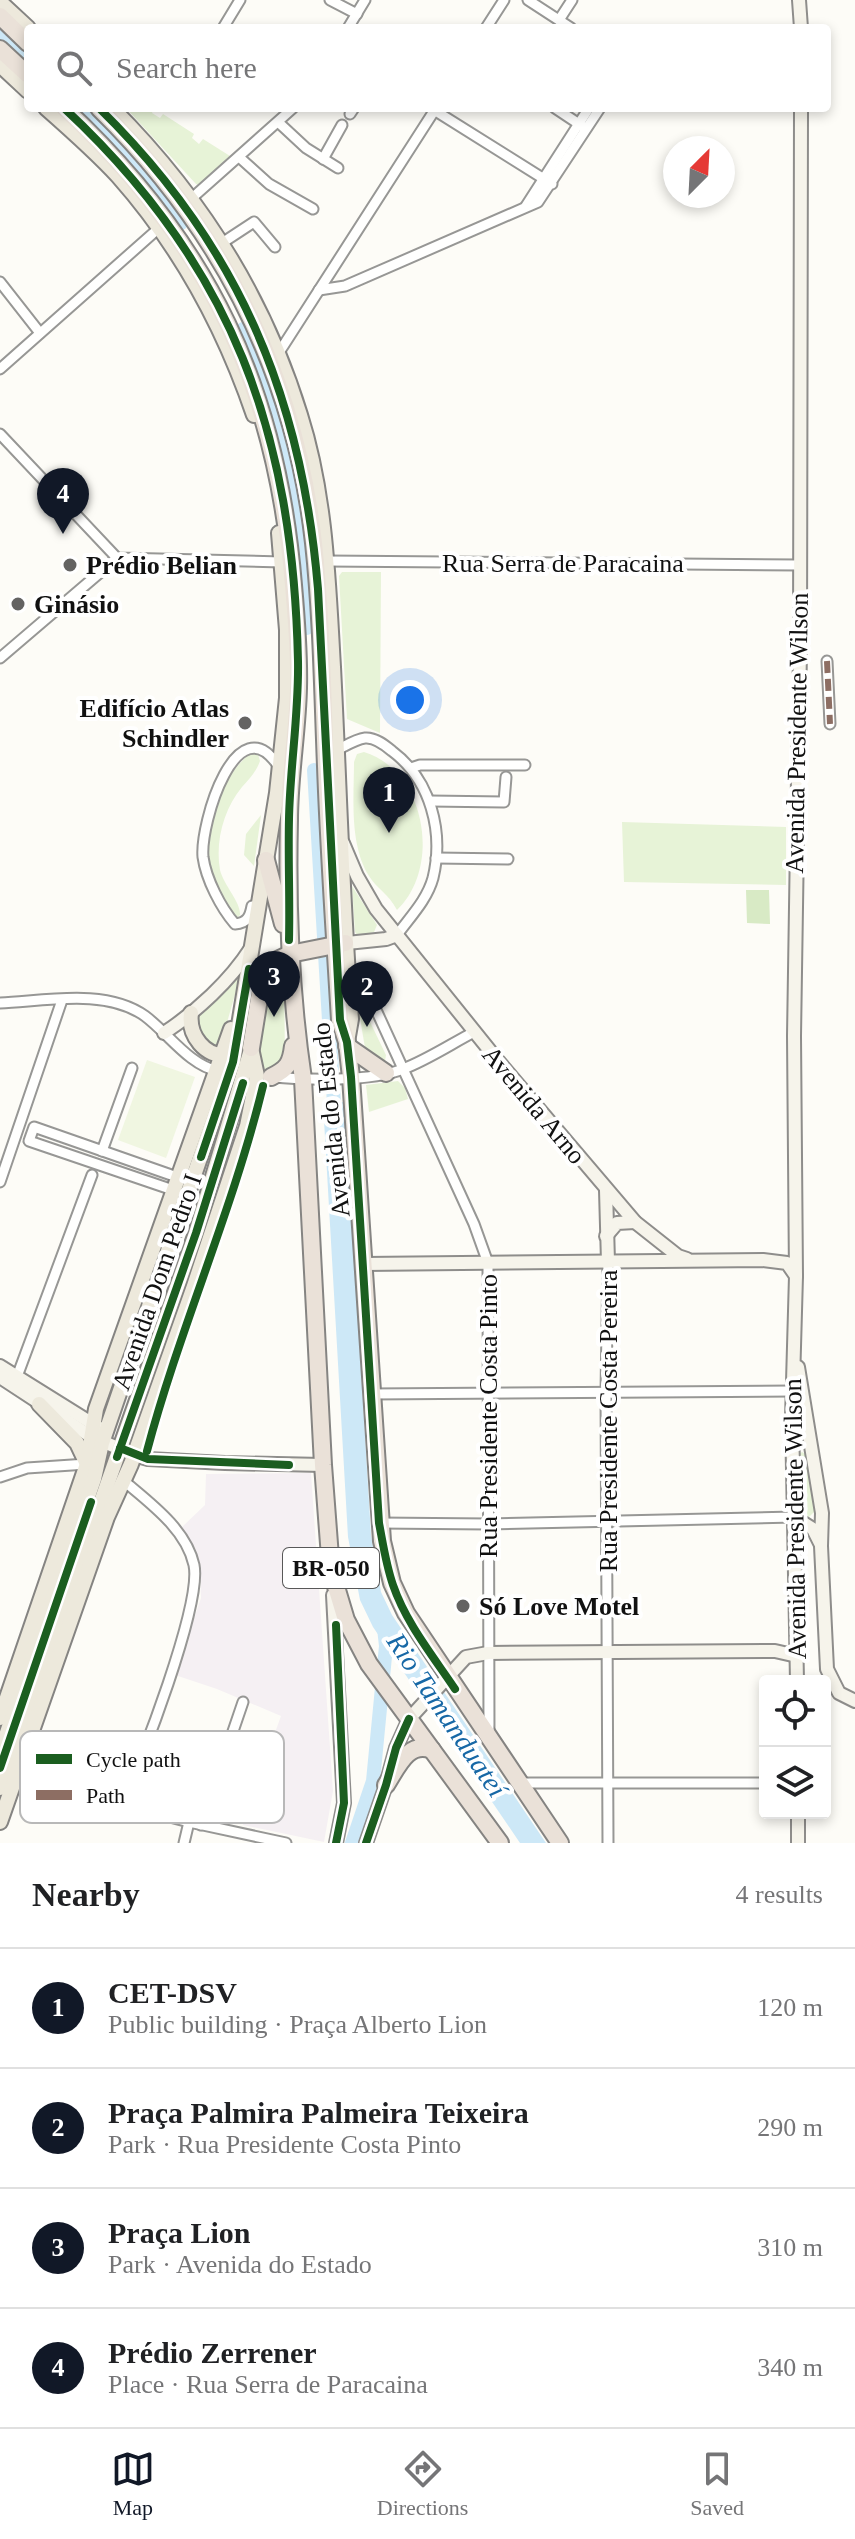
<!DOCTYPE html>
<html lang="en">
<head>
<meta charset="utf-8">
<style>
  body { margin:0; font-family:Georgia,serif; background:#f2f2f2; color:#202124 }
  .controls { position:absolute; right:24px; bottom:24px; display:grid; overflow:hidden; border-radius:8px; box-shadow:0 4px 12px #0003 }
  .controls button { width:72px; height:72px; display:grid; place-items:center; padding:0; border:0; border-bottom:2px solid #e0e0e0; background:#fff; color:#202124; font:40px sans-serif }
  .compass { position:absolute; left:663px; top:136px; width:72px; height:72px; border-radius:50%; background:#fff; box-shadow:0 4px 12px #0003; rotate:24deg }
  .you { position:absolute; left:410px; top:700px; width:28px; height:28px; margin:-20px; border:6px solid #fff; border-radius:50%; background:#1a73e8; box-shadow:0 0 0 12px #1a73e833 }
  .badge { display:grid; place-items:center; width:52px; height:52px; border-radius:50%; background:#111827; color:#fff; font-size:26px; font-weight:700 }
  .pin { position:absolute; translate:-50% -66px; filter:drop-shadow(0 2px 4px #0008) }
  .pin::after { content:''; position:absolute; top:42px; width:28px; height:24px; background:inherit; clip-path:polygon(0 0,100% 0,50% 100%) }
  .list { margin:0; padding:0; list-style:none }
  h2 { display:flex; justify-content:space-between; align-items:center; height:104px; margin:0; padding:0 32px; font-size:34px }
  h2 small { font-size:26px; font-weight:400; color:#757577 }
  .list li { display:grid; grid-template-columns:52px 1fr auto; gap:24px; align-items:center; box-sizing:border-box; height:120px; padding:0 32px; border-top:2px solid #e0e0e0 }
  .list b { display:block; font-size:30px; white-space:nowrap }
  .list p { margin:0; font-size:26px; white-space:nowrap; color:#757577 }
  .list em { font-size:26px; font-style:normal; color:#757577 }
  .icon { flex:none; width:44px; height:44px; fill:none; stroke:currentColor; stroke-width:2; stroke-linecap:round; stroke-linejoin:round }
  .map { position:relative; flex:none; width:855px; height:1843px; overflow:hidden }
  .search { position:absolute; background:#fff; box-shadow:0 4px 12px #0003; left:24px; right:24px; top:24px; height:88px; display:flex; align-items:center; gap:20px; box-sizing:border-box; padding:0 28px; border-radius:8px; color:#757577; font-size:30px }
  .sheet { height:584px; background:#fff }
  nav { display:flex; justify-content:space-around; align-items:center; box-sizing:border-box; height:112px; border-top:2px solid #e0e0e0; background:#fff; font-size:22px; color:#757577 }
  nav a { display:grid; justify-items:center; gap:4px }
  nav .on { color:#111827 }
  .map>svg:first-child { display:block }
  .industrial { fill:#f5f0f3 }
  .green { fill:#e7f3d7 }
  .forest { fill:#d8eac5 }
  .pitch { fill:#f0f6e1 }
  .water { fill:#cde8f7 }
  .lines { fill:none; stroke-linecap:round; stroke-linejoin:round }
  .river { stroke:#cde8f7; stroke-width:14 }
  .street-casing { stroke:#979795; stroke-width:13 }
  .secondary-casing { stroke:#8e8d8b; stroke-width:16 }
  .primary-casing { stroke:#858482; stroke-width:18 }
  .highway-casing { stroke:#858482; stroke-width:20 }
  .street { stroke:#fffffe; stroke-width:9 }
  .secondary { stroke:#f6f4eb; stroke-width:12 }
  .primary { stroke:#ede9dc; stroke-width:14 }
  .highway { stroke:#eae1d8; stroke-width:16 }
  .quiet { stroke:#8d6e63; stroke-width:6; stroke-dasharray:12 6; stroke-linecap:butt }
  .cycleway-casing { stroke:#fff; stroke-width:13 }
  .cycleway { stroke:#1b5e20; stroke-width:8 }
  .poi-dot { fill:#646362; stroke:#fff; stroke-width:3 }
  .labels { text-anchor:middle; dominant-baseline:central; stroke-width:8; stroke-linejoin:round; paint-order:stroke }
  .shield { fill:#fff; stroke:#585858; stroke-width:2 }
  .shield-label { font-size:24px; font-weight:bold; fill:#111 }
  .street-label { font-size:26px; fill:#111; stroke:#fff }
  .poi-label { font-size:26px; font-weight:bold; fill:#111; stroke:#fff; text-anchor:start }
  .water-label { font-size:28px; font-style:italic; fill:#1768a6; stroke:#fff }
  .key { fill:#fff; stroke:#b8b8b8; stroke-width:2 }
  .key-label { font-size:22px; fill:#111 }
</style>
</head>
<body>
<div class="map">
<svg width="855" height="1843" viewBox="0 0 855 1843">
  <rect width="100%" height="100%" fill="#fdfcf7"/>
  <path class="industrial" d="M311,1473l22,318 -9,51 -81,-17 1,-5 -11,-2 8,-25 11,3 29,-80 -64,-27 -42,-14 26,-77 -1,-33 -5,-17 -13,-21 23,-22 1,-31z"/>
  <g class="green">
    <path d="M126,108h28l-2,5 8,5 3,-4 31,20 -2,4 7,6 4,-5 27,17 -32,29 -2,-1z"/>
    <path d="M342,572h39l-1,161 -33,-14 -8,-143z"/>
    <path d="M251,752l7,2 2,7c-4,11 -10,17 -18,26 -18,22 -27,54 -22,83 4,16 21,32 20,45l-4,4c-44,-53 -34,-122 15,-167z"/>
    <path d="M364,752c62,19 78,115 33,158 -9,-17 -20,-21 -28,-34 -20,-32 -15,-79 -15,-114l3,-8z"/>
    <path d="M261,815l-7,51 -10,-11 2,-21z"/>
    <path d="M622,822l164,5v58l-162,-3z"/>
    <path d="M352,886l25,39 -3,7 -16,4 -3,-4z"/>
    <path d="M280,965l4,5 1,90 -5,8 -15,1 -5,-3 -2,-6 12,-85z"/>
    <path d="M239,975l1,2 -20,70 -9,1 -17,-26 2,-6z"/>
    <path d="M359,999l27,56 -1,6 -4,3 -15,-10 -9,-54z"/>
    <path d="M398,1081l7,7 3,11 -39,13 -3,-27z"/>
    <path d="M802,1452l3,2 12,55 -11,11 -6,-2 -4,-56 3,-8z"/>
  </g>
  <path class="forest" d="M746,890h23l1,34 -23,-1z"/>
  <path class="pitch" d="M147,1060l48,17 -29,81 -48,-18z"/>
  <path class="water" d="M345,1102l26,433 10,57 11,23 154,228h-26l-147,-216 -13,-27 -12,-63 -25,-434z"/>
  <g class="lines">
    <g class="river">
      <path d="M0,36l28,26"/>
      <path d="M77,108l43,41 61,74"/>
      <path d="M243,329c44,94 60,195 64,299"/>
      <path d="M314,770l21,351"/>
      <path d="M352,1843l21,-62 13,-135 -2,-18"/>
    </g>
    <g class="street-casing">
      <g id="street">
        <path d="M330,0l27,14"/>
        <path d="M528,0l43,28"/>
        <path d="M559,20l13,-20"/>
        <path d="M223,28l17,-28"/>
        <path d="M348,28l17,-28"/>
        <path d="M486,28l18,-28"/>
        <path d="M555,108l27,18"/>
        <path d="M434,110l118,74"/>
        <path d="M350,114l4,-6"/>
        <path d="M278,122l28,26 32,20"/>
        <path d="M239,157l30,27 44,25"/>
        <path d="M323,159l19,-34"/>
        <path d="M192,198l101,-90"/>
        <path d="M526,206l63,-98"/>
        <path d="M222,243l32,-21 21,25"/>
        <path d="M0,282l40,51"/>
        <path d="M319,290l26,-4 193,-84 62,-94"/>
        <path d="M278,354l158,-246"/>
        <path d="M0,369l159,-141"/>
        <path d="M0,434l117,124 165,4"/>
        <path d="M327,561l472,4"/>
        <path d="M0,658l117,-100"/>
        <path d="M827,661l3,63"/>
        <path d="M337,750c8,-4 19,-11 28,-12 10,-1 20,7 27,13 39,29 52,81 41,127 -6,22 -23,39 -36,57"/>
        <path d="M411,768l9,-3h105"/>
        <path d="M430,801l74,1 2,-25"/>
        <path d="M436,858l72,1"/>
        <path d="M252,906c-2,11 -5,17 -17,18 -14,-16 -29,-45 -32,-67 -3,-34 34,-155 76,-90"/>
        <path d="M361,977l113,247 14,39 1,471"/>
        <path d="M0,1003c45,-2 106,-15 145,13 23,17 44,49 73,55"/>
        <path d="M273,1077c34,3 98,5 130,-8 24,-9 48,-25 71,-37"/>
        <path d="M102,1151l30,-83"/>
        <path d="M0,1182l62,-182"/>
        <path d="M173,1190l-144,-49 5,-14 143,50"/>
        <path d="M608,1262l-2,130 2,451"/>
        <path d="M15,1382l77,-207"/>
        <path d="M371,1394l422,-3"/>
        <path d="M0,1477l27,-9 60,-4"/>
        <path d="M379,1523l109,1 306,-7"/>
        <path d="M16,1777l173,45 97,21"/>
        <path d="M520,1783h245"/>
        <path d="M121,1805c20,-42 81,-201 73,-240 -8,-36 -44,-62 -70,-84"/>
        <path d="M201,1825l42,-123"/>
        <path d="M184,1843l5,-21"/>
      </g>
    </g>
    <g class="secondary-casing">
      <g id="secondary">
        <path d="M799,0l2,28"/>
        <path d="M343,843l14,33 19,33 123,153 136,160 43,34 9,3"/>
        <path d="M347,943l39,-4 11,-4"/>
        <path d="M164,1033c32,-21 66,-52 87,-85"/>
        <path d="M606,1190l2,72"/>
        <path d="M606,1236l11,-13 18,-1"/>
        <path d="M364,1264l399,-4 24,3 9,13"/>
        <path d="M0,1366l101,63"/>
        <path d="M798,1367l24,146 -1,33 6,123 12,24 16,8"/>
        <path d="M0,1377l90,59 44,19 14,4 77,4 98,2"/>
        <path d="M794,1517l19,12 7,14"/>
        <path d="M333,1595l11,208 -8,40"/>
        <path d="M797,1681l-5,-264 4,-141 -2,-240 6,-387 1,-541"/>
        <path d="M798,1813v30"/>
        <path d="M366,1843l20,-58 10,-37 13,-29 57,-62 22,-4 287,-2 22,5"/>
      </g>
    </g>
    <g class="primary-casing">
      <g id="primary">
        <path d="M0,2l28,26"/>
        <path d="M0,65l28,26"/>
        <path d="M46,108c25,22 50,44 72,68 62,70 106,151 136,239"/>
        <path d="M112,108c87,87 152,189 188,307 26,82 28,168 33,252 6,117 9,235 18,352l-4,23"/>
        <path d="M191,1013c-3,22 14,45 37,42"/>
        <path d="M39,1404l38,39 9,19"/>
        <path d="M0,1718l87,-254 9,-55 135,-380"/>
        <path d="M0,1753l94,-274 8,-36 131,-381 44,-269 10,-95v-68l-8,-97"/>
        <path d="M0,1788l196,-555 54,-180"/>
        <path d="M0,1822l107,-305 24,-53 63,-178 53,-160 10,-50 -6,-28"/>
      </g>
    </g>
    <g class="highway-casing">
      <g id="highway">
        <path d="M0,16l28,27"/>
        <path d="M0,49l28,26"/>
        <path d="M64,108c145,135 213,280 229,477 3,34 6,68 5,103 -1,44 -9,88 -9,132 -2,87 1,173 14,259l20,386 8,105 15,50 23,44 131,179"/>
        <path d="M99,108c122,120 196,264 215,435 8,74 9,149 12,223 3,85 9,169 14,254l7,22 4,35 31,464 10,42 14,30 154,230"/>
        <path d="M266,860l17,64"/>
        <path d="M347,1046l39,27"/>
        <path d="M251,1048l11,-68 9,-17 19,-9 55,-11"/>
        <path d="M271,1077c16,-8 20,-13 22,-31"/>
        <path d="M386,1785c11,-17 22,-45 46,-35"/>
      </g>
    </g>
    <use href="#street" class="street"/>
    <use href="#secondary" class="secondary"/>
    <use href="#primary" class="primary"/>
    <use href="#highway" class="highway"/>
    <path class="quiet" d="M827,661l3,63"/>
    <g class="cycleway-casing">
      <g id="cycleway">
        <path d="M64,108c169,157 229,325 234,553 1,53 -8,105 -9,158 -1,40 1,81 0,121"/>
        <path d="M99,108c139,136 203,288 219,481l22,431 7,22 4,35 28,446c4,21 7,42 14,62 13,38 40,71 62,104"/>
        <path d="M201,1157l32,-95 16,-93"/>
        <path d="M120,1448l28,11 141,6"/>
        <path d="M147,1451c33,-124 86,-241 116,-365"/>
        <path d="M117,1457l79,-224 47,-150"/>
        <path d="M336,1625l8,178 -8,40"/>
        <path d="M0,1768l91,-266"/>
        <path d="M366,1843l20,-58 10,-37 13,-29"/>
      </g>
    </g>
    <use href="#cycleway" class="cycleway"/>
  </g>
  <g class="poi-dot">
    <circle cx="70" cy="565" r="8"/>
    <circle cx="18" cy="604" r="8"/>
    <circle cx="245" cy="723" r="8"/>
    <circle cx="463" cy="1606" r="8"/>
  </g>
  <g class="labels">
    <rect class="shield" x="283" y="1548" width="96" height="40" rx="6"/>
    <g class="shield-label">
      <text x="331" y="1568">BR-050</text>
    </g>
    <g class="street-label">
      <text x="563" y="563">Rua Serra de Paracaina</text>
      <text transform="translate(797 733) rotate(-89)">Avenida Presidente Wilson</text>
      <text transform="translate(534 1105) rotate(50)">Avenida Arno</text>
      <text transform="translate(331 1120) rotate(-96)">Avenida do Estado</text>
      <text transform="translate(157 1282) rotate(-71)">Avenida Dom Pedro I</text>
      <text transform="translate(488 1416) rotate(-90)">Rua Presidente Costa Pinto</text>
      <text transform="translate(608 1421) rotate(-90)">Rua Presidente Costa Pereira</text>
      <text transform="translate(795 1519) rotate(-91)">Avenida Presidente Wilson</text>
    </g>
    <g class="poi-label">
      <text x="86" y="565">Prédio Belian</text>
      <text x="34" y="604">Ginásio</text>
      <text x="229" y="708" text-anchor="end">Edifício Atlas<tspan x="229" dy="30">Schindler</tspan></text>
      <text x="479" y="1606">Só Love Motel</text>
    </g>
    <g class="water-label">
      <text transform="translate(447 1715) rotate(56)">Rio Tamanduateí</text>
    </g>
  </g>
  <rect x="20" y="1731" width="264" height="92" rx="12" class="key"/>
  <rect x="36" y="1754" width="36" height="10" fill="#1b5e20"/>
  <rect x="36" y="1790" width="36" height="10" fill="#8d6e63"/>
  <g class="key-label">
    <text x="86" y="1767">Cycle path</text>
    <text x="86" y="1803">Path</text>
  </g>
</svg>
<div class="controls">
<button><svg class="icon" aria-label="locate" viewBox="0 0 24 24"><circle cx="12" cy="12" r="6"/><path d="M12 2v4M12 18v4M2 12h4M18 12h4"/></svg></button>
<button><svg class="icon" aria-label="layers" viewBox="0 0 24 24"><path d="M12 4l9 5-9 5-9-5zM3 14l9 5 9-5"/></svg></button>
</div>
<svg class="compass" viewBox="-18 -18 36 36"><path d="M0-13l5 13h-10z" fill="#e53935"/><path d="M0 13l5-13h-10z" fill="#757577"/></svg>
<div class="you"></div>
<div class="pin badge" style="left:389px;top:833px">1</div>
<div class="pin badge" style="left:367px;top:1027px">2</div>
<div class="pin badge" style="left:274px;top:1017px">3</div>
<div class="pin badge" style="left:63px;top:534px">4</div>
<div class="search"><svg class="icon" aria-label="search" viewBox="0 0 24 24"><circle cx="10" cy="10" r="6"/><path d="M15 15l6 6"/></svg>Search here</div>
</div>
<section class="sheet">
<h2>Nearby<small>4 results</small></h2>
<ul class="list">
<li><span class="badge">1</span><div><b>CET-DSV</b><p>Public building · Praça Alberto Lion</p></div><em>120 m</em></li>
<li><span class="badge">2</span><div><b>Praça Palmira Palmeira Teixeira</b><p>Park · Rua Presidente Costa Pinto</p></div><em>290 m</em></li>
<li><span class="badge">3</span><div><b>Praça Lion</b><p>Park · Avenida do Estado</p></div><em>310 m</em></li>
<li><span class="badge">4</span><div><b>Prédio Zerrener</b><p>Place · Rua Serra de Paracaina</p></div><em>340 m</em></li>
</ul>
</section>
<nav>
<a class="on"><svg class="icon" aria-label="map" viewBox="0 0 24 24"><path d="M3 6l6-2 6 2 6-2v14l-6 2-6-2-6 2zM9 4v14M15 6v14"/></svg>Map</a>
<a><svg class="icon" aria-label="directions" viewBox="0 0 24 24"><path d="M12 3l9 9-9 9-9-9zM9 14v-3h6M13 9l2 2-2 2"/></svg>Directions</a>
<a><svg class="icon" aria-label="saved" viewBox="0 0 24 24"><path d="M7 4h10v16l-5-4-5 4z"/></svg>Saved</a>
</nav>
</body>
</html>
